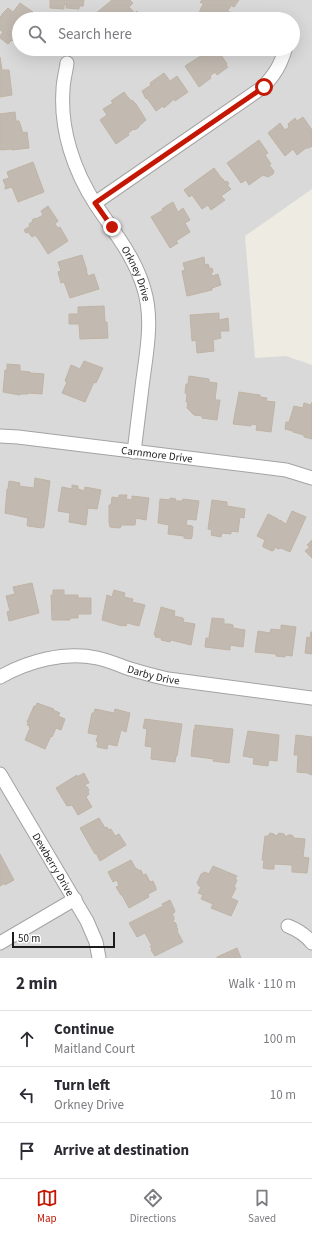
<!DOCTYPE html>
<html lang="en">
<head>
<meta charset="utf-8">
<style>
  body { margin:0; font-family:"Source Sans 3",sans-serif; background:#f7f7f7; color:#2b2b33 }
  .scale { position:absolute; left:12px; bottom:10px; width:103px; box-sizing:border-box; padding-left:4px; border:2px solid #1c1c1c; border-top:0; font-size:11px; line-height:14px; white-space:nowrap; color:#1c1c1c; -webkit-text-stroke:3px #fff; paint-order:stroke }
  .stop { position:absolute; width:12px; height:12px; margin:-9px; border:3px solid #c41804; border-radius:50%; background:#fff }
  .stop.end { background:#c41804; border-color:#fff; box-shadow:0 1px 4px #0008 }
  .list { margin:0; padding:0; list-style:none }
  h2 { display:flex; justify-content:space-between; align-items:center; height:52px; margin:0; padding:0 16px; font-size:17px }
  h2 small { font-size:13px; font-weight:400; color:#7c7c81 }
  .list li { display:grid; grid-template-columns:26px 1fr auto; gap:12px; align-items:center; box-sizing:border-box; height:56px; padding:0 16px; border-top:1px solid #e1e1e2 }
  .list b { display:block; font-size:15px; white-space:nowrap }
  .list p { margin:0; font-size:13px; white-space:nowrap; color:#7c7c81 }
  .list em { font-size:13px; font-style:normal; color:#7c7c81 }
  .icon { flex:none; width:22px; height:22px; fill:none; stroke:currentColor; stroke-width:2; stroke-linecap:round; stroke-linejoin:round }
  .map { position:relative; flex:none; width:312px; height:958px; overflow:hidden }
  .search { position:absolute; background:#fff; box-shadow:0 4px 16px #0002; left:12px; right:12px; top:12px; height:44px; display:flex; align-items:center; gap:10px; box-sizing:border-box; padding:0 14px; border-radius:22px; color:#7c7c81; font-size:15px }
  .sheet { height:220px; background:#fff }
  nav { display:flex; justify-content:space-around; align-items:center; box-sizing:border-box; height:56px; border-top:1px solid #e1e1e2; background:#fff; font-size:11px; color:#7c7c81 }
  nav a { display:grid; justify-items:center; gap:2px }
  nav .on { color:#c41804 }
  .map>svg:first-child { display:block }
  .residential { fill:#dad9d9; fill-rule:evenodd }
  .building { fill:#c2bab1; stroke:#bfb3a4 }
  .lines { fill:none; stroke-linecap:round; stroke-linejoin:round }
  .street-casing { stroke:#a3a3a3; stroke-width:15 }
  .street { stroke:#fff; stroke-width:13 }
  .route { stroke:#c41804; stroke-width:5 }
  .labels { text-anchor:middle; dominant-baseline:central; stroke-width:4; stroke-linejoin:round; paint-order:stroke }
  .street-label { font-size:11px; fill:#1c1c1c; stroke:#fff }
</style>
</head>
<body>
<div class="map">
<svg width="312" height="958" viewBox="0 0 312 958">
  <rect width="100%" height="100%" fill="#edebe2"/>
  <path class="residential" d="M0,0h312v189l-67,47 10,122 31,-2 26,9v593h-312zM19,19h274v30h-274z"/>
  <g class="building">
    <path d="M50,0h34l-1,6h-4v3l-13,-1 1,-3h-3v4l-14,-1z"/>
    <path d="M112,0h18l3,3 -4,4 6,6 2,-2 6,8h-43l-5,-5z"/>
    <path d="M202,0h37l-5,7 -4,-2v3l-3,2 4,3 -4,6 -6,-1 -1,1h-12l-9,-6 3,-7 2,-1 -4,-3z"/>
    <path d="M20,3l13,9 -5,7h-9v14l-6,8 -1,-1 -4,4 -8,-6v-2l3,-4 -3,-2v-14l1,1 1,-3 6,-6 5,4z"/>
    <path d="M201,49h16l10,15 -1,1 2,2 -11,8 -2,-3 -5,4 1,2 -12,9 -14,-21 19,-12z"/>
    <path d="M0,57l2,13h7l3,25 -12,2z"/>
    <path d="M164,73l6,8 7,-5 11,16 -13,9 -1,-2 -10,9 -1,-2 -7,5 -9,-13 -1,1 -4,-8 9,-6 -1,-2z"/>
    <path d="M124,92l7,9 1,-1 4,4 10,16 -7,6v1l-4,3 -1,-1 -6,4 1,2 -13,9 -16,-24 7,-5 -4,-6 10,-6 -2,-2z"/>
    <path d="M15,112l1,9h3l4,12 4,-1 2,16 -17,2v-1l-11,1 -1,-1v-35z"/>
    <path d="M303,117l9,13v16l-3,2h-3l-9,7 -4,-6 -8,7 -17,-23 12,-10 5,7 4,-3 -1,-3 7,-6 2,3z"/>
    <path d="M259,140l9,13 -3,2 6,9 -2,1 5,6 -1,3 -5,3 -5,-2 -14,10 -3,-5 -5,3 -14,-20z"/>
    <path d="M33,162l11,30 -26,10 -6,-15 -7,2v-2h1l-3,-7 6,-2 -2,-6z"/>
    <path d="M214,168l8,11h1l2,3 2,-1 2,3 -2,1 4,4 -10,7 4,4 -14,10 -3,-5 -6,4 -10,-14 -3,2 -5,-7z"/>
    <path d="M173,202l5,10 5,-4 7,12 -5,3 5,9 -14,9 2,2 -8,5 -19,-31 12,-7 -1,-1 4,-3z"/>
    <path d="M48,206l10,15 -3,3 3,4 2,-1 8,14 -20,13 -9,-14 -3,-4v-1l-4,2 -4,-5 -2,1 -2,-3 6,-4 -1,-2 4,-3 -1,-1 3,-2 1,1 7,-4 -2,-4z"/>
    <path d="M82,255l5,16h-1l2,5 6,-2 5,15 -29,9 -6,-16 -3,1 -3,-11 3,-1 -3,-9z"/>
    <path d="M204,257l1,8 3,-1 2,5 2,-1 1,4 -2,1 1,3 6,-2 3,11 -9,3v2l-25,6 -5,-25 3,-1 -2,-7z"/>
    <path d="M104,306l1,16h2l1,16 -28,1 -1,-15h-10v-10h9v-7z"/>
    <path d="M219,313v7l9,-2 1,13h-9l1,7 -8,2 1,11 -17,2 -1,-13 -4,1 -2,-26z"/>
    <path d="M84,361l19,7 -7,15 -2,-1 -9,20 -23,-9 5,-11 -2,-1 6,-16 9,4z"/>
    <path d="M7,364l13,1v6l10,1v1l14,1 -2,20 -14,-1v1h-8v1l-17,-3 2,-22h2z"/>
    <path d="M189,376l20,3v3l8,1 -2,17h5l-3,20 -15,-2v-2l-8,-1 -7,-7 1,-6h-2l1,-8 -2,-1 1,-9h2z"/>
    <path d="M239,392l21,3v2l7,1 -1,3 9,1 -4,30 -15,-2 1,-5 -6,-1v2l-18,-2z"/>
    <path d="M312,402v37l-8,-2v-2l-11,-3v-1l-8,-2 1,-7h3l5,-16 9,2 1,-5 7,2z"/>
    <path d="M35,478l15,3 -6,46 -2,1 -14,-2 -1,-1 1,-7 -23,-5 2,-24h1l1,-8 11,2 -1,3 15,2z"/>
    <path d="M72,485l6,1v3l6,2 1,-4 16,3 -4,19 -9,-1 -2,17 -17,-3 1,-9 -12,-2 4,-24 10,2z"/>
    <path d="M119,495h8l-1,4 6,1v-4l17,2 -3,22 -10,-2 -1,7h-14v2l-2,1 -9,-1 -1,-5v-17h2l1,-8 7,1z"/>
    <path d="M170,498l6,1 -1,2h7l1,-2 16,2 -3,19 -9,-1 -1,6 6,1 1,1 -1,10 -1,2 -7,-1v-2l-16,-2 1,-9 -11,-2 2,-24 10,1z"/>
    <path d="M212,500l15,2v4l18,3 -1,9 -4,-1 -2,15 -7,-1v3l-9,-1 -1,4 -10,-2 1,-5 -4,-1z"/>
    <path d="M292,511l14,6 -16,35 -9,-4 -3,1 -3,-2 -1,3 -2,1 -9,-4v-2l2,-5 -8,-4 11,-22 10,5v1l4,1v1l4,2z"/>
    <path d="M312,540v18l-7,-7 5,-4 -3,-2z"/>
    <path d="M32,583l7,30 -30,8 -2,-9 3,-1 -4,-15 9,-2 -2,-7z"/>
    <path d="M53,590h11v5h14v3h13v16h-13v4h-8v2h-18l-1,-25h2z"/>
    <path d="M114,590l11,3 -1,4 9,2 -1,3 13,3 -6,21 -12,-3 -1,3 -4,-1v1l-20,-6 5,-25 5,2z"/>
    <path d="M161,607l14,4 -1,5 9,2 -1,1h2l-1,3 12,2 -4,21 -20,-5 -1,2 -9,-2 1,-2 -7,-1 1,-2h-2z"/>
    <path d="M212,618l12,1v5h6l3,1v3l12,2 -2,17 -13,-2v5l-25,-3 1,-9h3z"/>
    <path d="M281,625l15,2 -4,29 -7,-1v2l-9,-1v-2l-21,-2 3,-21 12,2 1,-4 10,1z"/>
    <path d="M311,632h1v22l-7,-1 2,-16 3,1z"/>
    <path d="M37,703l17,6 -1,1 7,3 -2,3 7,3 -4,11 -5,-2 -4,9 -1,-1 -6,13 -20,-9 5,-12h-1l1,-2 -3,-1 2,-3h-2l7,-16h2z"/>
    <path d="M95,709l19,4 1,-4 15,4 -4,19 -5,-2 -4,16 -9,-2 -1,5 -10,-2 1,-6h-2l2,-6 -10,-2 4,-20h2z"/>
    <path d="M145,719l37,5 -5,32h-1l-1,6 -24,-3 1,-12 -7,-1 2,-17 -4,-1z"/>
    <path d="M195,725l38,4 -4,34 -16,-2 1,-2 -23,-3 3,-27h1z"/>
    <path d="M248,731l31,4 -2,26 -8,-1 -1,6 -15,-2 1,-6 -11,-2z"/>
    <path d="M296,735l16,2v38l-3,-1 -1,-1 -11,-1 1,-17h-4z"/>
    <path d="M84,773l5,10 -5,2 3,2 2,3 -1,2 1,2 -3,3 6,10 -14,8 -6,-10 -5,1 -11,-18 21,-13v2z"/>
    <path d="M99,818l6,10 2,-1 2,3 2,-1 4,7 4,-2 7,11 -26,16 -4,-8 -1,1 -15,-26z"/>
    <path d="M270,833l4,1 2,2 3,-3 5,1 2,3 2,-2h4l2,3 11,1 -2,18 6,1 -2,15 -15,-1v-7l-18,-1v5h-6l-5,-1 1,-8h-2l3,-24h3z"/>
    <path d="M0,854l14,26 -9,5v-2l-5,3z"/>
    <path d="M131,860l5,9h2l1,2 2,-1 2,5 3,-1 4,8 3,-1 3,7v2l-8,4 1,3 -20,11 -7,-13h-1l-5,-8 3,-1 -2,-6 -4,2 -5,-10z"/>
    <path d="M213,866l24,10 -2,3 2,1 -3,7 2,1 -5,10 7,3 -7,15 -20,-8 2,-4 -12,-5 2,-4 -5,-2 3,-6 -2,-1 -2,-3 4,-9 4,-2 4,2z"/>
    <path d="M170,900l5,11 -1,2 -2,1 2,3v3l-1,1 1,2 1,-1 2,4h-1l2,4 -1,1 6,11 -28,14 -4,-6 1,-1 -2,-3h2l-7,-13 -8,4 -8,-14 34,-17 -1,-2z"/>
    <path d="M237,948l4,10h-24v-1z"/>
  </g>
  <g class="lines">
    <g class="street-casing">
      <g id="street">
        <path id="s1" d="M67,63c-1,9 -4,18 -4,27 -3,40 11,81 33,115 18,27 39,52 48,84 9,29 3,61 -1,90 -3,24 -6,49 -9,73"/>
        <path d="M95,203l168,-116c12,-13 17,-21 22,-37"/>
        <path id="s2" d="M0,436l18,1 268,33 26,8"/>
        <path id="s3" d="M0,677c28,-16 65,-26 97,-19 10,2 20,6 30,10 13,4 27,8 41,11l144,19"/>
        <path id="s4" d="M0,774l87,147 9,21 3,16"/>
        <path d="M288,926c10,4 17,8 24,17"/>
        <path d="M0,943l75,-44"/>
      </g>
    </g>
    <use href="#street" class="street"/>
  </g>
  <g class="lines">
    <path class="route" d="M112,227l-17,-24 169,-116"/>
  </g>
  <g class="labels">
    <g class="street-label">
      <text stroke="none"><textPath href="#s1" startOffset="229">Orkney Drive</textPath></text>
      <text stroke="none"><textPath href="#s2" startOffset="158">Carnmore Drive</textPath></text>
      <text stroke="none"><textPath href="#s3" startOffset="160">Darby Drive</textPath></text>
      <text stroke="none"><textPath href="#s4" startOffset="105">Dewberry Drive</textPath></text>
    </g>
  </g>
</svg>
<div class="scale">50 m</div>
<div class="stop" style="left:264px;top:87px"></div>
<div class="stop end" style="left:112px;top:227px"></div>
<div class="search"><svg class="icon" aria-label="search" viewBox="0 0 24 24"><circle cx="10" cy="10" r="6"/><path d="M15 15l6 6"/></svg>Search here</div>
</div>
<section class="sheet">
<h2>2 min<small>Walk · 110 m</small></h2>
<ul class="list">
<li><svg class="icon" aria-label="ahead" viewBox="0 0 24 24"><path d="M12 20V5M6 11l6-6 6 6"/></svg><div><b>Continue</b><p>Maitland Court</p></div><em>100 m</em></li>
<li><svg class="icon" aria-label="left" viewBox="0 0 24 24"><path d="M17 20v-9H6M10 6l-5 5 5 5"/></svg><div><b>Turn left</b><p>Orkney Drive</p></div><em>10 m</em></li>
<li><svg class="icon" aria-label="arrive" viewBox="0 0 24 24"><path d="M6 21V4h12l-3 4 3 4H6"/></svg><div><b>Arrive at destination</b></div></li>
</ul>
</section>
<nav>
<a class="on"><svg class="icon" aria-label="map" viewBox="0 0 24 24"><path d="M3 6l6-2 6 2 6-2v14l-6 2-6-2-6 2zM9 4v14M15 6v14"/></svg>Map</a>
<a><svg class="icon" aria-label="directions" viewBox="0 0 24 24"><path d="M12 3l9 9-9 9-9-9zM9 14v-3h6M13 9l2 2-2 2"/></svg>Directions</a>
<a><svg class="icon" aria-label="saved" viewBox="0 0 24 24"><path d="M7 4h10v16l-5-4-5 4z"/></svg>Saved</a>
</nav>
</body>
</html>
